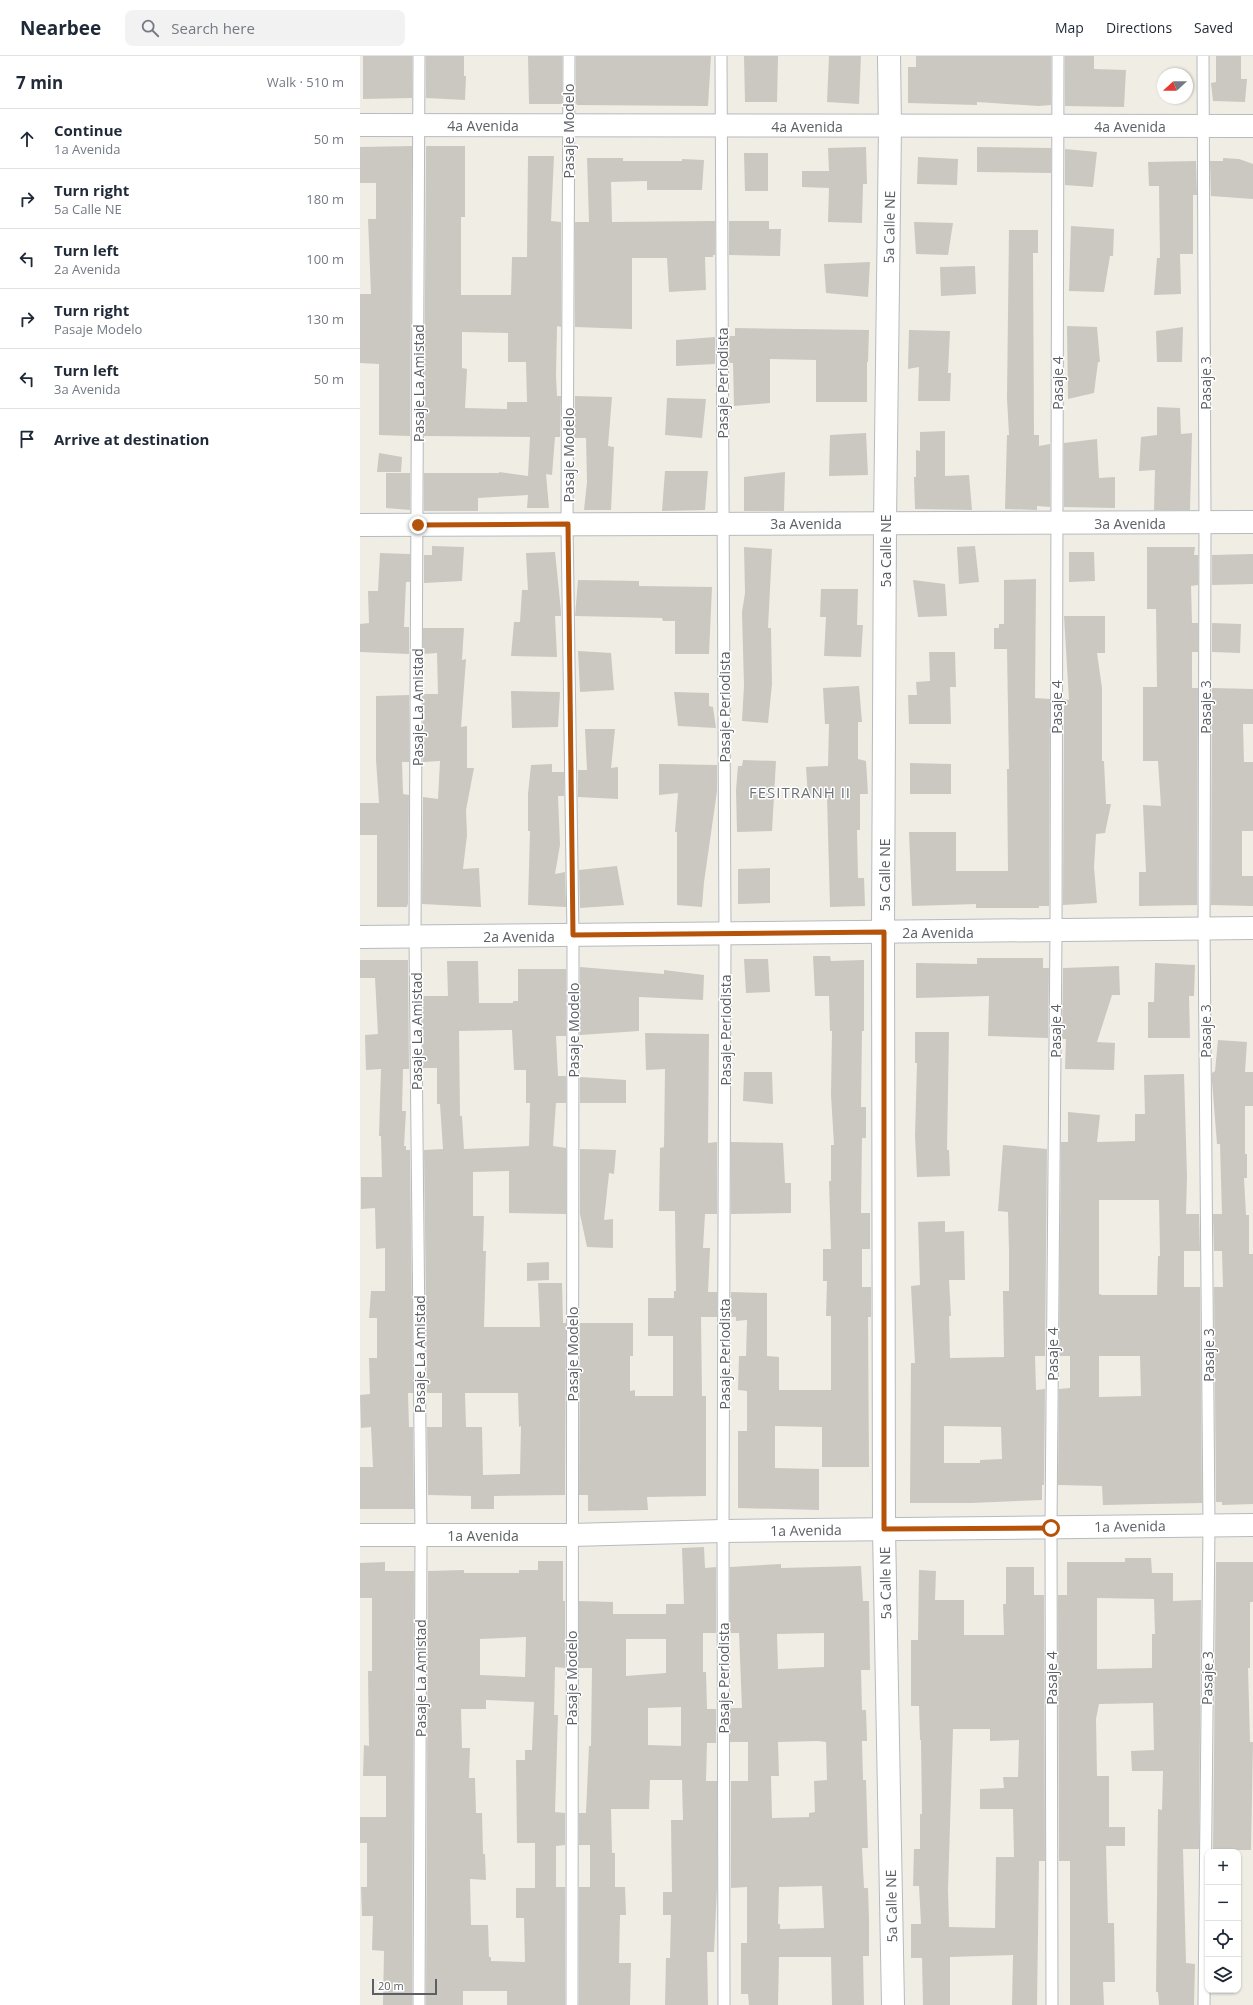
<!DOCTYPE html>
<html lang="en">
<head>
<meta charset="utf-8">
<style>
  body { margin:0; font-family:"Open Sans",sans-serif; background:#f2f2f3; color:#1f2937 }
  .controls { position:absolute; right:12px; bottom:12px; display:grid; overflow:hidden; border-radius:8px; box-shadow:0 1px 3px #0004 }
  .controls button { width:36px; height:36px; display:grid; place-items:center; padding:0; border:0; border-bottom:1px solid #e0e1e3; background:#fff; color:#1f2937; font:20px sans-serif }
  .compass { position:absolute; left:797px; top:12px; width:36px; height:36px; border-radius:50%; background:#fff; box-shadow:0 1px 3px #0004; rotate:249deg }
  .scale { position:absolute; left:12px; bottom:10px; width:65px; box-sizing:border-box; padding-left:4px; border:2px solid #5c6066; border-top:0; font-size:11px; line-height:14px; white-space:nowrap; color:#5c6066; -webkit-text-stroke:3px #fff; paint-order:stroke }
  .stop { position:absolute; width:12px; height:12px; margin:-9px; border:3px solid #b45309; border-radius:50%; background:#fff }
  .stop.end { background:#b45309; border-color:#fff; box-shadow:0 1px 4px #0008 }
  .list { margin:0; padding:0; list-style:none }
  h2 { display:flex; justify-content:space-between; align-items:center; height:52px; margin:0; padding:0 16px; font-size:17px }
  h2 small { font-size:13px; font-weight:400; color:#747a83 }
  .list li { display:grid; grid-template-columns:26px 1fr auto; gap:12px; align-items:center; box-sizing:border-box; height:60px; padding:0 16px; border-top:1px solid #e0e1e3 }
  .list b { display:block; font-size:15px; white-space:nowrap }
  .list p { margin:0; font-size:13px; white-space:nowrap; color:#747a83 }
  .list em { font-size:13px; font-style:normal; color:#747a83 }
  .icon { flex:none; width:22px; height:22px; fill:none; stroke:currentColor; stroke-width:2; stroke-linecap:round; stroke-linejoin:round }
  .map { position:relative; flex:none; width:893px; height:1949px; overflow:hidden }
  header { display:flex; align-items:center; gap:24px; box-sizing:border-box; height:56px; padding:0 20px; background:#fff; border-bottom:1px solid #e0e1e3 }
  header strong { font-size:19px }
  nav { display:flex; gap:22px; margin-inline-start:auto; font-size:14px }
  .search { width:280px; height:36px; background:#f2f2f3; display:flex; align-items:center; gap:10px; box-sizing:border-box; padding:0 14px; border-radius:8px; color:#747a83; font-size:15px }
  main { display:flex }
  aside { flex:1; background:#fff }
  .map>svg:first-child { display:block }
  .building { fill:#cbc8c1; fill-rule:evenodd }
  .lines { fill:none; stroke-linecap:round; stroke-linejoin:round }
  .service-casing { stroke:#b7babf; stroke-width:13 }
  .minor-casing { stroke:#b7babf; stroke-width:24 }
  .tertiary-casing { stroke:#b7babf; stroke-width:24 }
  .service { stroke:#fff; stroke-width:11 }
  .minor { stroke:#fff; stroke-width:22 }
  .tertiary { stroke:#fff; stroke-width:22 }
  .route { stroke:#b45309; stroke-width:5 }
  .labels { text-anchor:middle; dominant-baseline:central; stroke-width:3; stroke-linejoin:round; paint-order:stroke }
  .street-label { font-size:14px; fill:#5c6066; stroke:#fff }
  .neighbourhood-label { font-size:15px; letter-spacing:1px; fill:#6d7278; stroke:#fff }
</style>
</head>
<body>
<header>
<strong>Nearbee</strong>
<div class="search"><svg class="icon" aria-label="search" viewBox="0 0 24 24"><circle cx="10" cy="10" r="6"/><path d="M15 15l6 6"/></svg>Search here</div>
<nav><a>Map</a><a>Directions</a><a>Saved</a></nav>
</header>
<main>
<aside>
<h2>7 min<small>Walk · 510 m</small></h2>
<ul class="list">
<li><svg class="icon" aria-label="ahead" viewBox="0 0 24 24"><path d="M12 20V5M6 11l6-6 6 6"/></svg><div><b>Continue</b><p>1a Avenida</p></div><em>50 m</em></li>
<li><svg class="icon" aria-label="right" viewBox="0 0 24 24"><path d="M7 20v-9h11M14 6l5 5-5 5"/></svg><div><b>Turn right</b><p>5a Calle NE</p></div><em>180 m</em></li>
<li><svg class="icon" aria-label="left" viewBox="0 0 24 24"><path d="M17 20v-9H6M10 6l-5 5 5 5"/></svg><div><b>Turn left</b><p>2a Avenida</p></div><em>100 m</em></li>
<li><svg class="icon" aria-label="right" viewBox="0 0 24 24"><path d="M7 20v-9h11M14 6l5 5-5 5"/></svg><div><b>Turn right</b><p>Pasaje Modelo</p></div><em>130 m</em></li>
<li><svg class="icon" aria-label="left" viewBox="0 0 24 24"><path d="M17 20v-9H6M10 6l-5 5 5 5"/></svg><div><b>Turn left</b><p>3a Avenida</p></div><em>50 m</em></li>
<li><svg class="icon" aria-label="arrive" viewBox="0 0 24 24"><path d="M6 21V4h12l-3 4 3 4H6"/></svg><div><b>Arrive at destination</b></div></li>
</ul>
</aside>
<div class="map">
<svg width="893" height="1949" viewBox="0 0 893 1949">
  <rect width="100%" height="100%" fill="#f0ede4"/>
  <g class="building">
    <path d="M3,0h49v42l-49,1z"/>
    <path d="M66,0h38v20h2l-1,24 -39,-2z"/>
    <path d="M168,0h34v48h-33z"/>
    <path d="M216,0h135l-3,50 -131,-1 -1,-2z"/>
    <path d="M384,0h34l-1,46h-32z"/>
    <path d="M469,0h32l-2,48 -32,-2z"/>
    <path d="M556,0h135v49l-12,1 -62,-4v3l-69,-2v-36h8z"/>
    <path d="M705,0h29v13l32,1 -2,37 -59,-1z"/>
    <path d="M856,0h25v23h6l-2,23 -32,-1 -2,-18 5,-1z"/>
    <path d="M52,90l-2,290 -31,-1v-71l-19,-1v-69h11l-3,-75h8v-36h-16v-36z"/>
    <path d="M66,90h39v71h-4v78h50l1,-38h15l1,-101h26l-3,65 10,1v105l-4,-1 -1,50 1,20h4l-1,41h-5l-3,38 -6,-1 3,34h-22l1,-13 -50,3v13h-54v-38h75v-1l29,4 2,-39 -106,-1zM102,276l46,1v29h18l1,40h-20v7l-42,-1 2,-39 -5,-1z"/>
    <path d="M506,91l1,37h-4l-1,39 -34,-1 1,-34 -27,-1v-16h27l-1,-23z"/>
    <path d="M617,91l74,1v25l-74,-1z"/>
    <path d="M705,93l32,3 -4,35 -28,-2z"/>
    <path d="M384,97h24v38h-23z"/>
    <path d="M558,101l40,2 -1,26 -40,-1z"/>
    <path d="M227,102h36v3h59v-2l22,1 -2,30h-55v-9l-36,1 1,40 103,-1v34h-2v2h-8l1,33 -37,2 -2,-34h-35v71l-57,-2v-105h14z"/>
    <path d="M863,102l16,1 14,5v35l-42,-3 -1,-35h13z"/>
    <path d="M836,105l1,34h-4v59h-13l1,40 -27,1 3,-37h3l-1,-72h-10l-1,-24z"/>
    <path d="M369,165h40v8h12l-1,27 -51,-1z"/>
    <path d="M554,166l39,1 -5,32 -32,-1z"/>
    <path d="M711,170l43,3 -1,27h-3l-6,36 -35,-1z"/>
    <path d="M649,174h29v23h-5l1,182h5v11l11,-2v63l-13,-1v4l-32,-1 2,-74h2l-2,-37z"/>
    <path d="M510,206l-2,35 -42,-4 -2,-29z"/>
    <path d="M615,210l1,28 -35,2 -1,-29z"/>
    <path d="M707,270l30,1 3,35h-2l-4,31 -26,6z"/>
    <path d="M823,271l-1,35h-25l-1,-31z"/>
    <path d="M375,272l134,2 -1,32h-1v40h-51v-42l-46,-1v44l-36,3 -1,-43h-4v-27h6z"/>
    <path d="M549,274l41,1 -2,42h3l-1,28h-32l1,-34 -11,2z"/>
    <path d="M355,281v27l-39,2v-26z"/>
    <path d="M215,340l37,1 -4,49 6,1 -3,63h-27l3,-28 -1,-44h-12z"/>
    <path d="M307,342l39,1 -4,39 -37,-3z"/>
    <path d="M797,351l23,1 1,26 11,-1 -2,77h-36l1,-40 -16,1 2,-34 16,-2z"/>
    <path d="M585,375v45l24,-1 3,35 -57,-1 -1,-32h2v-27l4,1v-19z"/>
    <path d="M506,377l2,42 -39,1 1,-41z"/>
    <path d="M737,383l2,39 16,-1v31l-51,-1v-64z"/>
    <path d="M19,397l23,4 -1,15h-24z"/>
    <path d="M305,415h43l-3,39 -43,1z"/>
    <path d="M425,416l-1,39h-40v-34z"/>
    <path d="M26,417h24v37l-24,-2z"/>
    <path d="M72,490l32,1 -2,34 -38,2v-28h8z"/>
    <path d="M615,490l4,36 -20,2 -2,-37z"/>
    <path d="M384,491l28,2 -4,79h3l1,56 -4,39 -26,-2 2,-35 -2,-74 3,-19z"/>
    <path d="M787,491h48l-1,8h4v30l-7,1 1,37h6v29h-6v36h6l-1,217 -58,1v-34h7l-3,-67 18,1 -3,-45h-15v-74h14l-1,-78h-9z"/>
    <path d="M195,496l6,59v5h-6l2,41 -46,-1 3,-34h6l2,-32h6l-2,-37z"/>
    <path d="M709,496h25l1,29 -26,1z"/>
    <path d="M20,497l30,1v28h-4l-2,45h5v27l-49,-2v-28l9,-1 -1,-32h10z"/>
    <path d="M893,498v30l-41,1v-30z"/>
    <path d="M676,523l-1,119 15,1 -1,207h-10v2h-63v-4l-64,2 -3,-74h47v39h52l-1,-102h2l-2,-120h-13v-21h5v-4h5v-44z"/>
    <path d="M218,524l61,1v5l73,1 -3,67h-34v-33h-12l-1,-3 -87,-2z"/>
    <path d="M553,524l32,4 2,32 -29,1z"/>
    <path d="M461,533h37l-1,36h6l-2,32 -37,-1 2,-39h-6z"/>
    <path d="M704,560h41v37h-8l5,35v73h2l2,43h5l-6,29 -9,1 -2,33 3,36 -34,2 1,-206 5,1z"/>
    <path d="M852,567l29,1 -1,29 -28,-1z"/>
    <path d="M63,572h41l-2,32 4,-1 -5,68 6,-1v42h7l-8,42 1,25 -4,34 16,-1 2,39 -59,-3 1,-107 15,2 2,-38 -17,1v-68h15l-1,-41 -14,1z"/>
    <path d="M218,595l33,2 3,37 -34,2z"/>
    <path d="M569,596h26l1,35h-6l1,37h-42l-1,-29h9l-1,-13 14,-1z"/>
    <path d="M499,630l3,36h-4v37l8,2 2,33h-8v36h-3l1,48h6l1,28 -35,1 -3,-111 -19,1 -2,-30 22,-1 1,-42h-4l-2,-36z"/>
    <path d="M852,632l41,1v35h-10l1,38h9v69h-11v45h11v30l-42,-1z"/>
    <path d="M151,635l49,1 -2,35 -46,1z"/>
    <path d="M314,636l35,1v13l4,1 3,21 -38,-2z"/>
    <path d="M49,639v67h-7l1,32 6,1 -1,108 -1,4h-30v-72h-17v-32h19l-3,-43v-64z"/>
    <path d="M225,673h30l-4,39 7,-1v32l-40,-2v-27h9z"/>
    <path d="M383,704l33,1 -4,70 -35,1 -1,-42 2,-24h4z"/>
    <path d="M550,707l41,1v30h-41z"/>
    <path d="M192,708v8h12v24h-6l2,49 -5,29 10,-2 1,35 -38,-2 2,-74h-2v-37l3,-29z"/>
    <path d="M299,708l58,1v26l-13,91 -2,25 -25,-2v-73h-2l3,-39 -19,2z"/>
    <path d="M257,810l7,39 -44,3 -1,-38z"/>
    <path d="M410,812v35l-32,1v-35z"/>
    <path d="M453,900h17l1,5 33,-1v71h-2l-1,76h5v31h-4l-1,75h9v36h-8v38h9v30h-3l1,150h-47v-40l-47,-1v42l44,1v41l-81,-2v-77h9v-40l-9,-1 1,-34h7l1,-36 -11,1v-4h-5v-25l36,1v63l12,1v33h52v-74h-5l1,-35h-4v-32h8l-2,-68h2v-36h3l-3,-50 1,-64h-2l-1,-35h-14z"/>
    <path d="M617,902h66v10h6l-1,70 -60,-2 1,-40 -73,2v-35l61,1z"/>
    <path d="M384,903h24l2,33 -24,1z"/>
    <path d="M0,904h48l1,109h-6l-1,42h4l-2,35h2v4h4l3,243h-5l1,34h4l1,82h-54v-42h13l-2,-40 -10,1 -1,-33 10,-1 -1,-36h8v-40h-8l2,-27h14v-43l-9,1 -1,-41 -14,1v-32h21l-1,-41h-2l2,-67 -15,1 -1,-35 13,-1 -3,-56h-15z"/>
    <path d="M87,905h31l1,42h34v-2h5v-32h48v67h-10l2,40h8v27h-10l-3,43 13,2v66l-57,-1v-42l-36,1v44h11l-1,35h3l-2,76h56l-2,-44h24l1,40h3l-1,172 -71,1v13h-23v-13l-43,-1 -1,-68h15v-34h-15l-3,-243 19,-1 -3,-45h-3v-36h-14v-72h25zM152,974l2,40h12v33h4l-1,43 -65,3 -2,-33h-2l-1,-85zM105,1337h53l1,34 2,-1 -1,48 -37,1 -1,-48h-16z"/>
    <path d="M795,907l40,2 -1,31h-5l1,42h-42v-36h6z"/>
    <path d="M759,910l1,29h-8l-15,47 18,1 -1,27 -49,-1 1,-30h-4l1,-71z"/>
    <path d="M220,911l84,7v-4l40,5 -1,25 -64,-3v34l-59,4z"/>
    <path d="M555,976h34l-2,118h2l1,26 -33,1 -2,-41 2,-73h-2z"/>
    <path d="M285,977l64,1 -1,109 9,-1v72h-12l-2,34h7l-2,44h9v25h-16l1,79h4v100l-59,1 1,13 -60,1v-16h-9l1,-172h53v33h-3v35l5,-1v6h38v-60h-25v-38h26v-7h2l-1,-80h-16l1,-63 4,-1 1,-78 -19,1z"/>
    <path d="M858,984l29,2 -2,30h8v34h-8v48h2v24h-3l2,37h3v39h4v250l-31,1v-3h-6l-2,-215h9l-1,-36h-8l-1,-37h9l-2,-70h-3l-5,-63v-8l3,-2z"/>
    <path d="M384,1016h28l1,32 -30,-3z"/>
    <path d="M824,1018l3,102 -1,38h13l1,37h-16v36h16l2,216 -99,2 -1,-19 -44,-1 1,-96 11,-1v-32h-11l2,-214h7v-30l32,3 -3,27 38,-1v-27h10l-1,-39zM739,1144h60l1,56h-2l-1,39h-55l-3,-1zM739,1300h41l1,40 -42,1z"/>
    <path d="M220,1021l46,3v23h-46z"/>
    <path d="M371,1086l52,1 2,40h6v30l-60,1z"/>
    <path d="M643,1089l44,4 -2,207h-10l1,34 9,-1 -1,96h-2v15l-71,3h-61l1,-140h4l-4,-77 9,-1 -2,-63 27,-1v11l19,-1 1,49h-16l2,36h-2l1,42 54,-1 -1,-66h6v-41l-1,-38 -10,-1zM584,1370l57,1 1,32 -22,1v3h-36z"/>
    <path d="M220,1093l36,1 -2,24 -5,-1 -5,47 9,-1v29l-26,-1 -7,-33z"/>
    <path d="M189,1206v18l-22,1v-18z"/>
    <path d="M344,1491l1,21 11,-1v66h-13v39h3l1,37h9v34h-9l-1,38h11v107l-3,64h-7l1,53h-43l1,-47h4l1,-43h-8v-23h9l-1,-72h12l-1,-40h-32l-1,29h-38l1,44h3v34h10l1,28h-6l-1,48h12l-1,42h-51v-118h11v-42h-11v-32h7l3,-67h2l1,-78h-13v-67l34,1v12h53v-10h18l-2,-56zM266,1583h40v34l-40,3zM321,1651v39l-33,-1v-37z"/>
    <path d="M765,1502h26l1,15h21v28l28,-1 -2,249h-16l3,114 9,1 -1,41h-35l-1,-13h-2l2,-183 4,1 1,-39h-31l-1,-20 23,-1 -1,-47 -54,1 -3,15 1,57h12v51h16v19h-19l2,77h6l1,59h-12l1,23h-34v-144h-11l-1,-266h9v-33h58zM737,1542l57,1 1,35h-3v34l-55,1z"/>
    <path d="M178,1505h25v40h2v67l-10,-1 -1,48h4l-3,97 10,1v32l-9,1v41h9v118h-58v-14h-44v14h-37l2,-434 36,-1v3h55v-3h19zM166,1581l-1,40 -45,-2v-36zM126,1644l48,2 -2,48h-7v10h-9l1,83h18v45h-19v30h8l1,44 -34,-1v-4h-2l-1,-32h-17l-1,-46 16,1 -1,-26h-2l-1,-41h-6l-1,-35h-6l1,-30h-8l-1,-39h25z"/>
    <path d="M25,1506v9h29l-2,434h-29l1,-54 -12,-1 1,-34h-11l-1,-29h6v-44h-7v-26h26v-41h-23l1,-31 5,1 -1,-75h4v-73h-12v-35z"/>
    <path d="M856,1506h37v40h-3v66h-2l2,74h3l-2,108h-38z"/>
    <path d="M421,1508v4l80,-2 2,35h6l1,69h-9l1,40h4l1,31h-5l1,39h3l2,68h-6l2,40h4l1,33v35h-6l1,49h-32l-1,-48h-52l-1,48h-29l-1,-11h-7v-51h6v-56l-16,1v-107h17v-39h-18v-34h12l-3,-75h-9v-66zM464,1577v34l-46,2 -1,-35zM458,1685l8,1 1,38 -13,1 1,31 -6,1v4l-37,1 -1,-42h8l-1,-34zM462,1830l2,42 -44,1v-5h-2l1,-37z"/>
    <path d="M646,1511h28v28h10l1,266h-6l-2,144h-25l1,-50 -63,2v48h-27l-1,-47h-11v-34h10l-2,-38h-6l1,-37h6v-35h2l-1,-74h-1l-1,-34h-8v-66h7l1,-70 17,1 -1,29h29v35h40l-1,-31h3zM593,1673h37v12l29,-1 -1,37h-15l1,11 -24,1v20h33l1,48h-18l-1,71 -46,-1 -1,-38z"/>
  </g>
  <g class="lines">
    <g class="service-casing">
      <g id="service">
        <path d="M59,0l-4,880 6,599 -2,470"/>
        <path d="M209,0l-2,468 6,411 -1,1070"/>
        <path d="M361,0l4,878 -2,597 1,474"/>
        <path d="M843,0l2,467 -1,405 5,597 -5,480"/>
        <path d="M692,1949l-1,-478 5,-596 2,-875"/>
      </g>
    </g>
    <g class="minor-casing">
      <g id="minor">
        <path d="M529,0l1,70 -5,397 -2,409 1,597 9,476"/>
        <path d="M0,69l893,1"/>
        <path d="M0,469l893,-3"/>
        <path d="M0,881l893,-9"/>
      </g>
    </g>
    <g class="tertiary-casing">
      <path id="tertiary" d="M0,1479h211l152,-4 530,-6"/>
    </g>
    <use href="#service" class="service"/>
    <use href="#minor" class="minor"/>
    <use href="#tertiary" class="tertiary"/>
  </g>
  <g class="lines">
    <path class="route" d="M58,469l150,-1 5,411 311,-3v597l167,-1"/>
  </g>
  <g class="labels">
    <g class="street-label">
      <text x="123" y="69">4a Avenida</text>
      <text x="447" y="70">4a Avenida</text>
      <text x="770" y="70">4a Avenida</text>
      <text transform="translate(208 75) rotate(-90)">Pasaje Modelo</text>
      <text transform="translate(529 171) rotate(-89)">5a Calle NE</text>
      <text transform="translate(58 327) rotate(-90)">Pasaje La Amistad</text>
      <text transform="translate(362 327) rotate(-90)">Pasaje Periodista</text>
      <text transform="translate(697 327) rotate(-90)">Pasaje 4</text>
      <text transform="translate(845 327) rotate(-90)">Pasaje 3</text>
      <text transform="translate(208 399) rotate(-90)">Pasaje Modelo</text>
      <text x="446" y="467">3a Avenida</text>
      <text x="770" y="467">3a Avenida</text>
      <text transform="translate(525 495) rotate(-90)">5a Calle NE</text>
      <text transform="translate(57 651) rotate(-90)">Pasaje La Amistad</text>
      <text transform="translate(364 651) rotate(-90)">Pasaje Periodista</text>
      <text transform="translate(696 651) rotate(-90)">Pasaje 4</text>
      <text transform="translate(845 651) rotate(-90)">Pasaje 3</text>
      <text transform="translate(524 819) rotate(-90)">5a Calle NE</text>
      <text x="578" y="876">2a Avenida</text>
      <text x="159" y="880">2a Avenida</text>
      <text transform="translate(213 974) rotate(-90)">Pasaje Modelo</text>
      <text transform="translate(365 974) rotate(-90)">Pasaje Periodista</text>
      <text transform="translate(56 975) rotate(-90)">Pasaje La Amistad</text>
      <text transform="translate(695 975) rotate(-90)">Pasaje 4</text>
      <text transform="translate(845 975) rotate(-90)">Pasaje 3</text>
      <text transform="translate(59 1298) rotate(-90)">Pasaje La Amistad</text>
      <text transform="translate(212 1298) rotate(-90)">Pasaje Modelo</text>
      <text transform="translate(364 1298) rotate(-90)">Pasaje Periodista</text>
      <text transform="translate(692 1298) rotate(-90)">Pasaje 4</text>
      <text transform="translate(848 1299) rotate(-90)">Pasaje 3</text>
      <text transform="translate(770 1470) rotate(-1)">1a Avenida</text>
      <text transform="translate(446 1474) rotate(-1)">1a Avenida</text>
      <text x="123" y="1479">1a Avenida</text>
      <text transform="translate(525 1527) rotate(-91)">5a Calle NE</text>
      <text transform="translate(60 1622) rotate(-90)">Pasaje La Amistad</text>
      <text transform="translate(211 1622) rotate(-90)">Pasaje Modelo</text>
      <text transform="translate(363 1622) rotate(-90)">Pasaje Periodista</text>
      <text transform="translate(691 1622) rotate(-90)">Pasaje 4</text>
      <text transform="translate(847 1622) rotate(-89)">Pasaje 3</text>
      <text transform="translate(531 1850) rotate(-91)">5a Calle NE</text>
    </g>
    <g class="neighbourhood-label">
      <text x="440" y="736">FESITRANH II</text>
    </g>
  </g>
</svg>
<div class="controls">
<button>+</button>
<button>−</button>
<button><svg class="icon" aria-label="locate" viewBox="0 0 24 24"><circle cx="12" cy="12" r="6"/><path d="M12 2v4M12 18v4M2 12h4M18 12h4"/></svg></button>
<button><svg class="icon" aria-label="layers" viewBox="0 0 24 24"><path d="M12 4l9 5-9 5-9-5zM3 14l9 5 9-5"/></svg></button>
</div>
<svg class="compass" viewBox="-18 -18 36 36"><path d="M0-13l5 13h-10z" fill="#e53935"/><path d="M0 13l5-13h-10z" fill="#747a83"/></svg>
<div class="scale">20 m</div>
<div class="stop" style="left:691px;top:1472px"></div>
<div class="stop end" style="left:58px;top:469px"></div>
</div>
</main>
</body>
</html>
